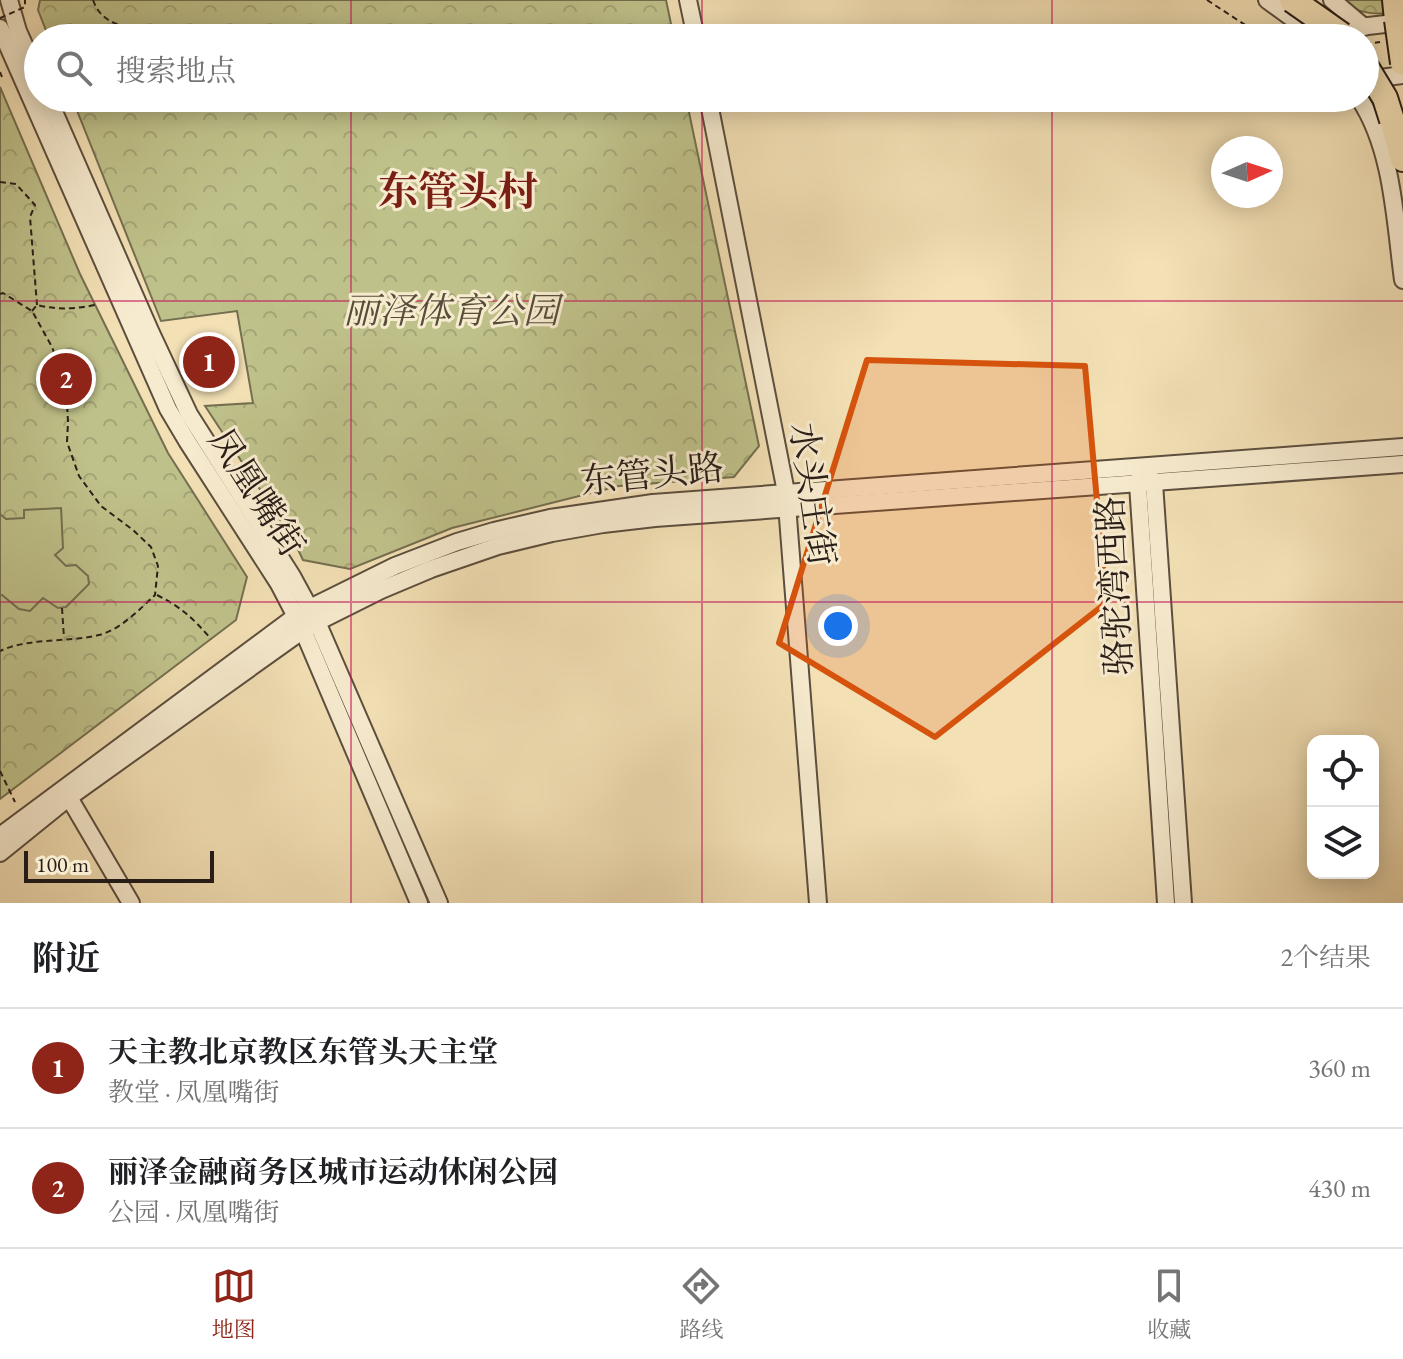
<!DOCTYPE html>
<html lang="zh">
<head>
<meta charset="utf-8">
<style>
  body { margin:0; font-family:"EB Garamond","Noto Serif SC",serif; background:#f2f2f2; color:#202124 }
  .controls { position:absolute; right:24px; bottom:24px; display:grid; overflow:hidden; border-radius:16px; box-shadow:0 4px 20px #0003 }
  .controls button { width:72px; height:72px; display:grid; place-items:center; padding:0; border:0; border-bottom:2px solid #e0e0e0; background:#fff; color:#202124; font:40px sans-serif }
  .compass { position:absolute; left:1211px; top:136px; width:72px; height:72px; border-radius:50%; background:#fff; box-shadow:0 4px 20px #0003; rotate:87deg }
  .scale { position:absolute; left:24px; bottom:20px; width:190px; box-sizing:border-box; padding-left:8px; border:4px solid #291d17; border-top:0; font-size:22px; line-height:28px; white-space:nowrap; color:#291d17; -webkit-text-stroke:6px #f7ebcf; paint-order:stroke }
  .you { position:absolute; left:838px; top:626px; width:28px; height:28px; margin:-20px; border:6px solid #fff; border-radius:50%; background:#1a73e8; box-shadow:0 0 0 12px #1a73e833 }
  .badge { display:grid; place-items:center; width:52px; height:52px; border-radius:50%; background:#8f2418; color:#fff; font-size:26px; font-weight:700 }
  .pin { position:absolute; translate:-50% -50%; border:4px solid #fff; box-shadow:0 2px 8px #0006 }
  .list { margin:0; padding:0; list-style:none }
  h2 { display:flex; justify-content:space-between; align-items:center; height:104px; margin:0; padding:0 32px; font-size:34px }
  h2 small { font-size:26px; font-weight:400; color:#757577 }
  .list li { display:grid; grid-template-columns:52px 1fr auto; gap:24px; align-items:center; box-sizing:border-box; height:120px; padding:0 32px; border-top:2px solid #e0e0e0 }
  .list b { display:block; font-size:30px; white-space:nowrap }
  .list p { margin:0; font-size:26px; white-space:nowrap; color:#757577 }
  .list em { font-size:26px; font-style:normal; color:#757577 }
  .icon { flex:none; width:44px; height:44px; fill:none; stroke:currentColor; stroke-width:2; stroke-linecap:round; stroke-linejoin:round }
  .map { position:relative; flex:none; width:1403px; height:903px; overflow:hidden }
  .search { position:absolute; background:#fff; box-shadow:0 4px 20px #0003; left:24px; right:24px; top:24px; height:88px; display:flex; align-items:center; gap:20px; box-sizing:border-box; padding:0 28px; border-radius:44px; color:#757577; font-size:30px }
  .sheet { height:344px; background:#fff }
  nav { display:flex; justify-content:space-around; align-items:center; box-sizing:border-box; height:112px; border-top:2px solid #e0e0e0; background:#fff; font-size:22px; color:#757577 }
  nav a { display:grid; justify-items:center; gap:4px }
  nav .on { color:#8f2418 }
  .map>svg:first-child { display:block }
  .park { fill:url(#park-crowns); stroke:#746f50; stroke-width:2 }
  .garden { fill:#bfc18a; stroke:#746f50; stroke-width:2 }
  .lines { fill:none; stroke-linecap:round; stroke-linejoin:round }
  .minor-casing { stroke:#5c4e3e; stroke-width:20 }
  .highway-casing { stroke:#291d17; stroke-width:28 }
  .path { stroke:#291d17; stroke-width:2; stroke-dasharray:6 4; stroke-linecap:butt }
  .minor { stroke:#f7ebcf; stroke-width:16 }
  .highway { stroke:#f3e0b5; stroke-width:24 }
  .highway-bridge-casing { stroke:#291d17; stroke-width:28; stroke-linecap:butt }
  .path-bridge { stroke:#291d17; stroke-width:2; stroke-dasharray:6 4; stroke-linecap:butt }
  .highway-bridge { stroke:#f3e0b5; stroke-width:24 }
  .marked { fill:#d5530d; fill-opacity:0.2; stroke:#d5530d; stroke-width:6; stroke-linejoin:round }
  .grid { fill:none; stroke:#c2185b; stroke-width:2; stroke-opacity:0.55 }
  .labels { text-anchor:middle; dominant-baseline:central; stroke-width:6; stroke-linejoin:round; paint-order:stroke }
  .park-label { font-size:36px; font-style:italic; fill:#564e3a; stroke:#f7ebcf }
  .street-label { font-size:36px; fill:#291d17; stroke:#f7ebcf }
  .quarter-label { font-size:40px; font-weight:bold; fill:#7a1f14; stroke:#f7ebcf }
</style>
</head>
<body>
<div class="map">
<svg width="1403" height="903" viewBox="0 0 1403 903">
  <defs>
    <pattern id="park-crowns" width="20" height="18" patternUnits="userSpaceOnUse" patternTransform="scale(2)"><rect width="20" height="18" fill="#bfc18a"/><path d="M2 6a3 3 0 1 1 6 0M12 15a3 3 0 1 1 6 0" fill="none" stroke="#a4a576"/></pattern>
  </defs>
  <rect width="100%" height="100%" fill="#f3e0b5"/>
  <filter id="stains"><feTurbulence type="fractalNoise" baseFrequency=".0025" numOctaves="4"/><feColorMatrix values="0 0 0 0 .2 0 0 0 0 .09 0 0 0 0 .02 0 0 0 .5 -.17"/></filter>
  <radialGradient id="worn" r=".72"><stop offset=".6" stop-color="#630" stop-opacity="0"/><stop offset="1" stop-color="#630" stop-opacity=".3"/></radialGradient>
  <g class="park">
    <path d="M40,0h626l8,38h-625l-11,-28z"/>
    <path d="M1340,0h63v13c-23,1 -45,3 -63,-13z"/>
    <path d="M0,87l80,187 88,179 79,124 -11,43 -236,179z"/>
    <path d="M72,98h614l73,348 -25,31 -115,9 -167,42 -102,41 -47,-9 -9,-19 -89,-135 48,-3 -16,-92 -76,10z"/>
  </g>
  <path class="garden" d="M61,508l2,40 -8,7 11,11 10,-1 12,11 1,8 -23,23 -8,1 -15,-10 -13,13 -11,-2 -17,-14h-2v-81l6,5 18,-1v-8z"/>
  <g class="lines">
    <g class="minor-casing">
      <g id="minor">
        <path d="M9,0l9,31 20,45"/>
        <path d="M688,0l8,38"/>
        <path d="M1267,0l33,24 13,14"/>
        <path d="M1332,0l32,27"/>
        <path d="M0,28l168,381 19,32 92,143 24,46 116,273"/>
        <path d="M1308,33l95,-11"/>
        <path d="M1365,80l38,-5"/>
        <path d="M48,98l103,235 38,81 103,162 25,46 122,281"/>
        <path d="M708,98l78,394 32,411"/>
        <path d="M1359,98c34,51 36,122 44,182"/>
        <path d="M1149,475l5,8 29,420"/>
        <path d="M1140,476l-2,8 28,419"/>
        <path d="M64,789l67,114"/>
        <path d="M0,836l296,-220 14,-8 85,-42 62,-24 37,-11 56,-13 103,-15 750,-56"/>
        <path d="M0,853l68,-55 235,-168 14,-8 64,-32 50,-21 67,-23 54,-13 51,-9 52,-6 748,-54"/>
      </g>
    </g>
    <g class="highway-casing">
      <g id="highway">
        <path d="M1395,0l2,20"/>
        <path d="M1392,120l11,39"/>
      </g>
    </g>
    <g class="path">
      <path d="M93,0c5,14 13,20 26,25"/>
      <path d="M1207,0l58,38"/>
      <path d="M1365,44l15,-2"/>
      <path d="M0,72l2,5"/>
      <path d="M0,182l16,2 19,21 -5,12 7,88"/>
      <path d="M0,294l3,-1 29,18 20,36 14,39 2,36 -1,20 12,34 22,30 32,24 18,17 7,19 -3,29c-15,14 -35,35 -56,40 -32,8 -68,2 -99,16"/>
      <path d="M32,311l5,-6c20,5 38,4 58,0"/>
      <path d="M157,595c24,12 37,24 54,44"/>
      <path d="M62,608l2,30"/>
      <path d="M0,771l15,31"/>
    </g>
    <use href="#minor" class="minor"/>
    <use href="#highway" class="highway"/>
    <g class="highway-bridge-casing">
      <g id="highway-bridge">
        <path d="M1292,0l50,35"/>
        <path d="M1397,20l6,43"/>
        <path d="M1365,65l20,33 7,22"/>
      </g>
    </g>
    <path class="path-bridge" d="M0,18l25,-11v-7"/>
    <use href="#highway-bridge" class="highway-bridge"/>
  </g>
  <path class="marked" d="M867,360l218,6 21,237 -171,134 -156,-94z"/>
  <path class="grid" d="M351,0v38M702,0v38M1052,0v38M351,98v805M702,98v805M1052,98v805M0,301h1403M0,602h1403"/>
  <g class="labels">
    <g class="park-label">
      <text x="451" y="310">丽泽体育公园</text>
    </g>
    <g class="street-label">
      <text transform="translate(652 474) rotate(-6)">东管头路</text>
      <text transform="translate(257 492) rotate(57)">凤凰嘴街</text>
      <text transform="translate(813 494) rotate(82)">水头庄街</text>
      <text transform="translate(1114 586) rotate(-93)">骆驼湾西路</text>
    </g>
    <g class="quarter-label">
      <text x="458" y="191">东管头村</text>
    </g>
  </g>
  <rect width="100%" height="100%" filter="url(#stains)"/>
  <rect width="100%" height="100%" fill="url(#worn)"/>
</svg>
<div class="controls">
<button><svg class="icon" aria-label="locate" viewBox="0 0 24 24"><circle cx="12" cy="12" r="6"/><path d="M12 2v4M12 18v4M2 12h4M18 12h4"/></svg></button>
<button><svg class="icon" aria-label="layers" viewBox="0 0 24 24"><path d="M12 4l9 5-9 5-9-5zM3 14l9 5 9-5"/></svg></button>
</div>
<svg class="compass" viewBox="-18 -18 36 36"><path d="M0-13l5 13h-10z" fill="#e53935"/><path d="M0 13l5-13h-10z" fill="#757577"/></svg>
<div class="scale">100 m</div>
<div class="you"></div>
<div class="pin badge" style="left:209px;top:362px">1</div>
<div class="pin badge" style="left:66px;top:379px">2</div>
<div class="search"><svg class="icon" aria-label="search" viewBox="0 0 24 24"><circle cx="10" cy="10" r="6"/><path d="M15 15l6 6"/></svg>搜索地点</div>
</div>
<section class="sheet">
<h2>附近<small>2个结果</small></h2>
<ul class="list">
<li><span class="badge">1</span><div><b>天主教北京教区东管头天主堂</b><p>教堂 · 凤凰嘴街</p></div><em>360 m</em></li>
<li><span class="badge">2</span><div><b>丽泽金融商务区城市运动休闲公园</b><p>公园 · 凤凰嘴街</p></div><em>430 m</em></li>
</ul>
</section>
<nav>
<a class="on"><svg class="icon" aria-label="map" viewBox="0 0 24 24"><path d="M3 6l6-2 6 2 6-2v14l-6 2-6-2-6 2zM9 4v14M15 6v14"/></svg>地图</a>
<a><svg class="icon" aria-label="directions" viewBox="0 0 24 24"><path d="M12 3l9 9-9 9-9-9zM9 14v-3h6M13 9l2 2-2 2"/></svg>路线</a>
<a><svg class="icon" aria-label="saved" viewBox="0 0 24 24"><path d="M7 4h10v16l-5-4-5 4z"/></svg>收藏</a>
</nav>
</body>
</html>
